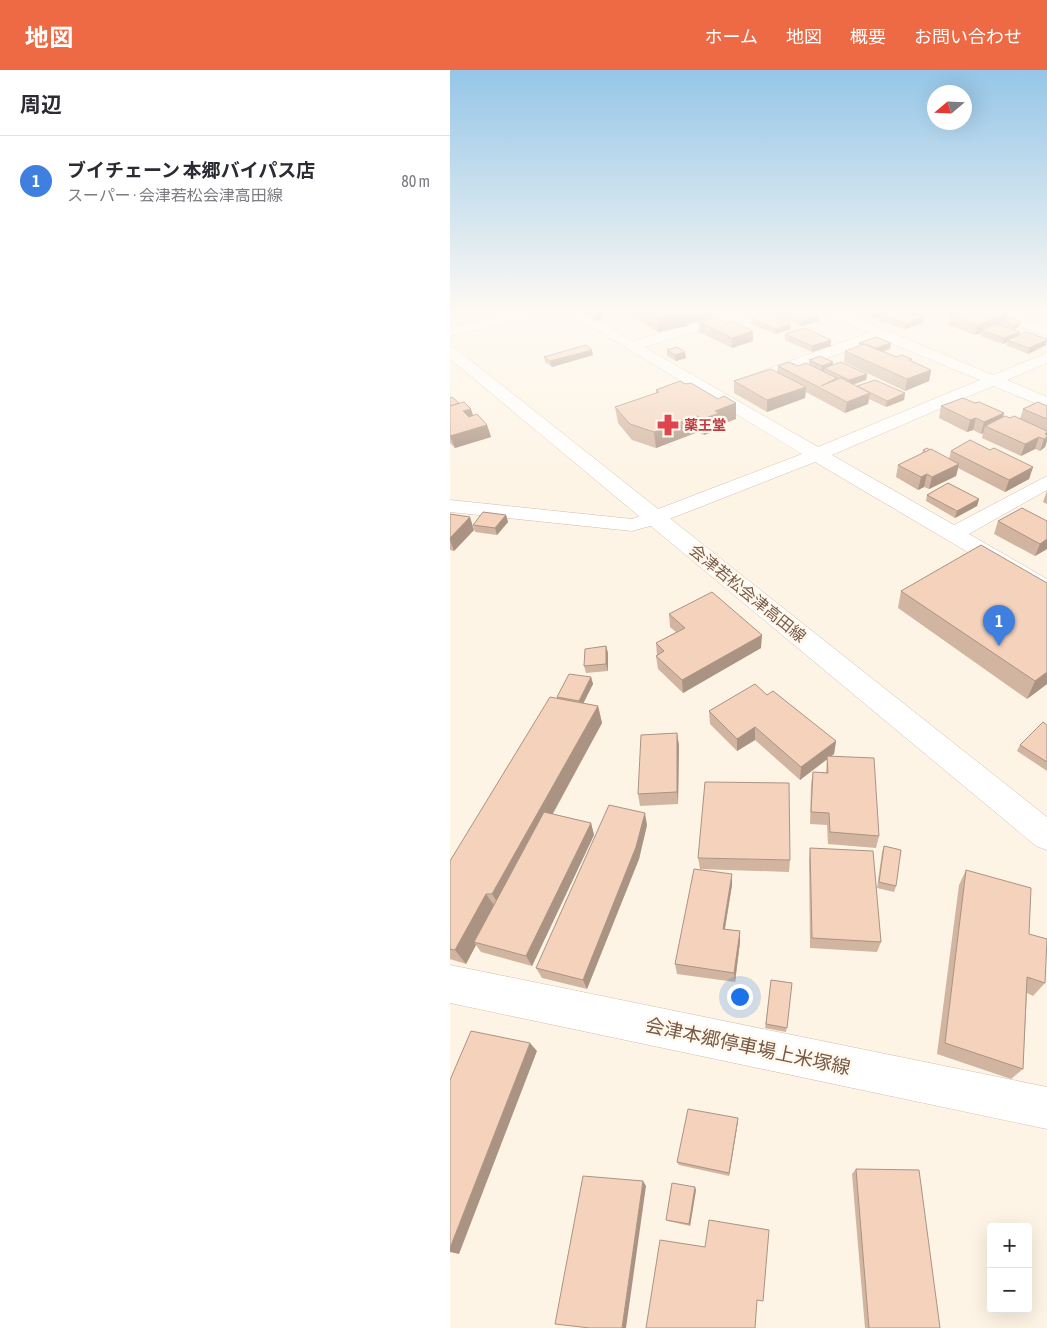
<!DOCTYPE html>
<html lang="ja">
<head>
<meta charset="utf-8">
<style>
  body { margin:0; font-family:"Asap Condensed","Noto Sans JP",sans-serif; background:#f2f2f3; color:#2b2b33 }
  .controls { position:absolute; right:15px; bottom:15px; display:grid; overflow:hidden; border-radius:5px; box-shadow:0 5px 20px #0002 }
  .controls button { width:45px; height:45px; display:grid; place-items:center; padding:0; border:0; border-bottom:1px solid #e1e1e2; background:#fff; color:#2b2b33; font:25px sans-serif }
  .compass { position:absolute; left:477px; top:15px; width:45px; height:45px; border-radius:50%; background:#fff; box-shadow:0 5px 20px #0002; rotate:251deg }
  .you { position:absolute; left:289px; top:926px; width:18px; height:18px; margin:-12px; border:4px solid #fff; border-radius:50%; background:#1a73e8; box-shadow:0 0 0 8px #1a73e833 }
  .badge { display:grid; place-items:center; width:32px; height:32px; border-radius:50%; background:#ed6a44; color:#fff; font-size:16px; font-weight:700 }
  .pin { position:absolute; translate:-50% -41px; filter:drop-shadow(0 1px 2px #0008) }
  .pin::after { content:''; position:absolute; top:26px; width:18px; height:15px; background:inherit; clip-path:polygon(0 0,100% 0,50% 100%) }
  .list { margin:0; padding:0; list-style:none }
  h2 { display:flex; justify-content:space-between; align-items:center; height:65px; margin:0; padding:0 20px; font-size:21px }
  h2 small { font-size:16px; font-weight:400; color:#7c7c81 }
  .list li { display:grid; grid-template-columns:32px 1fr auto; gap:15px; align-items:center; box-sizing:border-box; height:90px; padding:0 20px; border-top:1px solid #e1e1e2 }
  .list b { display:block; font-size:19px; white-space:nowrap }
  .list p { margin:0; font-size:16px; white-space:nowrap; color:#7c7c81 }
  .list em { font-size:16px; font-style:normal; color:#7c7c81 }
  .map { position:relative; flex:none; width:597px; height:1258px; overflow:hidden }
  header { display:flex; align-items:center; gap:30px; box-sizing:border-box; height:70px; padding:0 25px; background:#ed6a44; color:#fff }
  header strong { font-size:24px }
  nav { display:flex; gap:28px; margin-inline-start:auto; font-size:18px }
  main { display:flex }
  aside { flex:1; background:#fff }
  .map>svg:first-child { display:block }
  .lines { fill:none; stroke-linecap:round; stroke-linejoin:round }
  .street-casing { stroke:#d2bdac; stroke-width:1 }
  .secondary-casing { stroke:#d5bdaa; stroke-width:1 }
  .street { fill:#fff; fill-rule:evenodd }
  .secondary { fill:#fff; fill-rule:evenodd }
  .wall { fill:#d2b5a1 }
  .shaded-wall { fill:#ab9383 }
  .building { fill:#f4d2bb; stroke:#ab9383 }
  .labels { text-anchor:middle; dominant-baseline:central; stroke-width:4.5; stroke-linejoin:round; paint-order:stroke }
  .far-health-label { font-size:14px; font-weight:bold; fill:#be3a42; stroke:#fff8ec; text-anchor:start }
  .street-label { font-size:16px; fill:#785948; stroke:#fff8ec }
  .near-street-label { font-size:19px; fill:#785948; stroke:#fff8ec }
</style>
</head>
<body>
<header>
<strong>地図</strong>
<nav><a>ホーム</a><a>地図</a><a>概要</a><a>お問い合わせ</a></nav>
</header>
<main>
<aside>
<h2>周辺<small></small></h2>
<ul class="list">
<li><span class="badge" style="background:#3f7fe0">1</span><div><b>ブイチェーン 本郷バイパス店</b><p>スーパー · 会津若松会津高田線</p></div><em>80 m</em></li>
</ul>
</aside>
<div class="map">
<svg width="597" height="1258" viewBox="0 0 597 1258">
  <rect width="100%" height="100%" fill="#fdf4e5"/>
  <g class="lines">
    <g class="street-casing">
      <g id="street">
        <path d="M114,240h16l53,31 106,-31h21l-1,3 -115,34 174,100 162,-67 -99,-41 -135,48h-12l-2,-3 2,-3 134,-48 -49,-23h18l156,65 54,-22v10l-40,17 40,17v11l-54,-22 -161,69 122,70 93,-49v14l-78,44 78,45v17l-8,-2 -224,-132 -161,63 -22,6 -182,-19v-12l182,19 170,-65z"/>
        <path d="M529,240h20l48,17v9l-67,-23z"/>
      </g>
    </g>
    <g class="secondary-casing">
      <g id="secondary">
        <path d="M73,240h24l-1,3 -96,23v-8z"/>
        <path d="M0,277l5,1 592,469v33l-11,-4 -586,-487z"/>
        <path d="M0,895l597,122v42l-597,-126z"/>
      </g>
    </g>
    <use href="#street" class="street"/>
    <use href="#secondary" class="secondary"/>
  </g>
  <g class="wall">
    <path d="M131,240h15l6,9 -7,2 -14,-9z"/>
    <path d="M170,240h91l1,7 -25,7v2l-29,6z"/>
    <path d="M405,240h51l18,7 -1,6 -18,6 -29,-9v-3l-2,1z"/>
    <path d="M329,241h35v2l5,2v6l-18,5 -22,-9z"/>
    <path d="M523,241l35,2 -2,7 13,7 -6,3 6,5 27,10 -18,9 -22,-9 1,-3 -4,2 -23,-8 1,-3 -6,2 -27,-10 2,-10z"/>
    <path d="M301,248l40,6v5l-16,5 -24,-10z"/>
    <path d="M249,252l29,1 25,8v10l-21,7 -33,-16z"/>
    <path d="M335,264l46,6v6l-19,6 -27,-12z"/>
    <path d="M409,273h32l-1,6 -7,2 48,19 -2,11 -24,10 -61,-29 1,-11 14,-5z"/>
    <path d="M217,280l19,8 -10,3 -9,-5z"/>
    <path d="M143,285l-41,12 -7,-5 -1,-5z"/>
    <path d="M359,290l24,2 -1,3 35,9 -1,6 -13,5 4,1 48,7 -1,7 -18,7 -17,-8 -1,5 -23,9 -39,-21 -1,6 -38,14 -33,-19v-12l43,-9 1,-6h20l11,-2z"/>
    <path d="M235,314l33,15 18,4v16l-16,6v4l-16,6 -6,-3 -42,16 -24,-8 -14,-17 -3,-16 41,-14v-3z"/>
    <path d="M0,328l9,5 14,13 14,9 4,12 -36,11 -5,-5z"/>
    <path d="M525,333l29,10 -1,4 17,2 3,-10 24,-3v35l-2,6 -5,4 -5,-2 -14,7 -39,-18 1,-5 -2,1 -8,-4 -6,2 -28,-14 2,-12z"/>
    <path d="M473,380l26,9 2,-8 39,-1 43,17 -4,12 -24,13 -47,-24 -2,8 -27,13 -5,-2 -6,3 -22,-13 2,-12 24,-12z"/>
    <path d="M597,421v13l-4,-2z"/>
    <path d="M477,425l52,4 -2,7 -22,12 -29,-17z"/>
    <path d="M0,444l24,16 -20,21 -4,-1z"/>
    <path d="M56,445l2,7 -11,13 -22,-3 -2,-7z"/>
    <path d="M548,451h49v28l-12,7 -41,-22z"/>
    <path d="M451,521l146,93 -20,15 -129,-91z"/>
    <path d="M219,544l92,34 -78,45 -25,-24 -2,-13 1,-1 -1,-12 20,-11 -6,-5z"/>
    <path d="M156,576l2,7v18l-22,2 -2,-7z"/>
    <path d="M141,607l2,7 -10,19 15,3 4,17 -49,91 38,9 3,12 -62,131 -51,-14 -5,-7 -10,19 -16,-5v-98l107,-162v-2z"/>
    <path d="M317,625l69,46 -2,13 -4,2 49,80 -3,12 -48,-4 -1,-19 -17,-1 1,-40 2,-12h13l1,-13 -27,21 -45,-40 -18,11 -27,-27 -1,-13z"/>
    <path d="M597,655v46l-30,-20 3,-6z"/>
    <path d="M227,663l2,13 -1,58 -38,2 -2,-12z"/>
    <path d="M197,755l-8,34 -52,130 -45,-11 -6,-10z"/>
    <path d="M434,776l12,40 -2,6 -17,-4 5,-36z"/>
    <path d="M360,778l71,94 -4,10 -67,-4 -1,-88z"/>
    <path d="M248,788l92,2 -1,12 -89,-3z"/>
    <path d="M516,800l79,113 -12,13 -6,-3 -4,76 -12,10 -74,-25 22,-169z"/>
    <path d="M282,815l-7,44 15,2v11l-5,40 -58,-8 -2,-10z"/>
    <path d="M321,910l21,3 -6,49 -21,-4z"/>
    <path d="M288,1048v3l-9,55 -50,-11 -2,-3z"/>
    <path d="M406,1099l84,159h-75l-13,-154z"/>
    <path d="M246,1120l-6,36 -22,-5 -2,-1z"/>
  </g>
  <g class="shaded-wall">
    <path d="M235,240h26l1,7 -25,7v2l-29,6 -1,-14z"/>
    <path d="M432,240h10l-15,5 -1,2 -2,1 1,-6z"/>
    <path d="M152,243v6l-7,2v-6z"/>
    <path d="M558,243l-2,9 -3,-1 -1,4 -17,6 -3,-1 -1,3 -6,2 2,-10z"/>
    <path d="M369,245v6l-18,5 1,-5z"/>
    <path d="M474,247l-1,6 -18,6 1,-6z"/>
    <path d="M571,252l-2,5 -7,3 2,-5z"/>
    <path d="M341,254v5l-16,5v-5z"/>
    <path d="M303,261v10l-21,7v-10z"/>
    <path d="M570,262l-2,6 -11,2v2l-4,2 1,-6z"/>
    <path d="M381,270v6l-19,6v-6z"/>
    <path d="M597,270l-1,5 -18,9 1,-6z"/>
    <path d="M441,273l-1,6 -17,6 1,-6z"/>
    <path d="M142,280l1,5 -41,12 -2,-6z"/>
    <path d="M235,282l1,6 -10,3 -1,-6z"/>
    <path d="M383,292l-1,6h-8v3l-3,1 1,-6z"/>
    <path d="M481,300l-2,11 -24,10 2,-12z"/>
    <path d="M417,304l-1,6 -18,6 1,-6z"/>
    <path d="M356,317l-1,11 -38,14v-12z"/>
    <path d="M420,323l-2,11 -23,9 2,-11z"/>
    <path d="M455,323l-1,7 -18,7 1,-6z"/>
    <path d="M286,333v16l-16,6v4l-16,6 -1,-16 12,-8z"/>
    <path d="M21,339l4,12 -8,2 -4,-12z"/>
    <path d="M554,343l-3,12 -16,1 -2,7 -2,1 3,-12z"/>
    <path d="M247,346l1,16 -42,16 -2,-16z"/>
    <path d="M526,348l-3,12 -6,2 3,-12z"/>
    <path d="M37,355l4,12 -36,11 -5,-12z"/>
    <path d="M597,362v9l-2,6 -5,4 4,-12 1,-5z"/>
    <path d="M589,367l-4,12 -14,7 4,-12z"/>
    <path d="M509,394l-3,12 -27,13 3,-12z"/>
    <path d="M583,397l-4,12 -24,13 4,-12z"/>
    <path d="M477,404l-3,13 -6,3 3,-13z"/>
    <path d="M529,429l-2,7 -22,12 2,-7z"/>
    <path d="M56,445l2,7 -11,13 -2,-7z"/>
    <path d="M20,447l4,13 -20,21 -4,-11v-2z"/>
    <path d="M597,469v10l-12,7 5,-12z"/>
    <path d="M312,565l-1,13 -78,45 -1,-13z"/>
    <path d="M156,576l2,7v18l-2,-7z"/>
    <path d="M597,602v12l-20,15 8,-18z"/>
    <path d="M141,607l2,7 -12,24 -2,-7z"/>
    <path d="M148,636l4,17 -101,185 -9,-14z"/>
    <path d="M305,657v13l-18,11v-12z"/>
    <path d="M227,663l2,13 -1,58 -1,-12z"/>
    <path d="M386,671l-2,13 -34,26 1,-13z"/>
    <path d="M195,743l2,12 -8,34 -52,130 -4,-9z"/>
    <path d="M141,753l3,12 -62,131 -6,-10z"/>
    <path d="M282,804v11l-9,54v-10z"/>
    <path d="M36,824l10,14 -22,34 2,3 -10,19 -11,-14z"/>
    <path d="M290,861v11l-5,40 -1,-9z"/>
    <path d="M80,973l7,8 -78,203 -9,-2v-4z"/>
    <path d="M288,1048v3l-9,55v-3z"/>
    <path d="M193,1111l3,5 -20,142h-4z"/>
    <path d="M245,1117l1,3 -6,36 -1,-2z"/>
  </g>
  <g class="building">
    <path d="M136,240h10l6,3 -7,2z"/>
    <path d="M193,240h42h-1l2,2 -29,6z"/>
    <path d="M331,240h31l2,1 -3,1 8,3 -17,6 -23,-10z"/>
    <path d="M420,240h12l-7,2z"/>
    <path d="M441,240h15l18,7 -18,6 -29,-8z"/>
    <path d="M513,240l10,1 1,-1h25l9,3 -31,12 -27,-10z"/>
    <path d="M318,243l23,11 -16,5 -24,-11z"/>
    <path d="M265,247l13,6 4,-2 21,10 -21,7 -33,-16z"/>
    <path d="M560,248l11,4 -7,3 -11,-4z"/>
    <path d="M547,254l23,8 -16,6 -22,-8z"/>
    <path d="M355,258l26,12 -19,6 -27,-12z"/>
    <path d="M576,262l21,7v1l-18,8 -22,-8z"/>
    <path d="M426,267l15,6 -15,5 -12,-4h-2l-3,-1z"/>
    <path d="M414,274l32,13 6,-2 10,4 -3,1 22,10 -24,9 -62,-28z"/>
    <path d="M136,275l6,5 -42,11 -6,-4z"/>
    <path d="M227,277l8,5 -10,3 -8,-5z"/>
    <path d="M370,286l13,6 -11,4 -13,-6z"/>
    <path d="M339,292l9,4 8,-3 31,15 -16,8 20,-8 29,15 -23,9 -69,-36z"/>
    <path d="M391,292l26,12 -18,6 -25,-12z"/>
    <path d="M321,299l35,18 -39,13 -33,-19z"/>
    <path d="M425,310l30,13 -18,8 -30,-15z"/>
    <path d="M230,311l5,3 6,-1 27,16 6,-3 12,7 -21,8 4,2 -16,6 -6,-3 -43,16 -24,-8 -15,-17 44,-15 -3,-2z"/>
    <path d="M2,327l7,6 -9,3v-8z"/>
    <path d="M513,328l12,5 4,-1 25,11 -20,9 -8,-4 -6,2 -29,-14z"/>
    <path d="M14,332l7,7 -8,2 6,6 8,-3 10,11 -37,11v-30z"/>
    <path d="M588,332l9,4v13l-24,-10z"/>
    <path d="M555,346l5,2 4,-2 33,15v1l-2,2 2,1v2l-3,2 -5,-2 -14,7 -40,-18z"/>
    <path d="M520,370l20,10 4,-2 39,19 -24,13 -58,-29z"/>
    <path d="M477,378l3,2 -4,2 -3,-2z"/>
    <path d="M481,379l28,15 -27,13 -5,-3 -6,3 -23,-12z"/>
    <path d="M498,413l31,16 -22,12 -30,-16z"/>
    <path d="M572,438l25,13v18l-7,5 -42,-23z"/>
    <path d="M33,442l23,3 -11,13 -22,-3z"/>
    <path d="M0,444l20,3 -20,21z"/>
    <path d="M531,475l66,38v89l-12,9 -134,-90z"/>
    <path d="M262,522l50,43 -80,45 -26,-24 8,-5 -8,-8 29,-15 -16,-14z"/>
    <path d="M156,576v18l-22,2 1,-17z"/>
    <path d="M119,604l22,3 -12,24 -22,-4z"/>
    <path d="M305,614l12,11 6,-4 63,50 -35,26 -46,-40 -18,12 -28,-28z"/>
    <path d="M100,627l48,9 -106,188h-6l-31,56 -5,-1v-88z"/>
    <path d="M593,652l4,3v37l-27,-17z"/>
    <path d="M227,663v59l-39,2 3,-59z"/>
    <path d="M377,686l47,2 5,78 -49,-4 -1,-19 -18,-1 2,-40 15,1z"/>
    <path d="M255,712l84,1 1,77 -92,-2z"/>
    <path d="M159,735l36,8 -9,34 -53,133 -47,-12z"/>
    <path d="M94,742l47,11 -65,133 -52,-14z"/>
    <path d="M434,776l17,4 -5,36 -17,-4z"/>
    <path d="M360,778l63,3 8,91 -69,-4z"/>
    <path d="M244,799l38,5 -9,55 17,2 -6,42 -59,-9z"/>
    <path d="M516,800l65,18 -2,46 18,5 -2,44 -18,-6 -4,92 -78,-26z"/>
    <path d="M321,910l21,3 -5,45 -21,-4z"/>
    <path d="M21,961l59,12 -80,205v-168z"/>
    <path d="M238,1039l50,9 -9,55 -52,-11z"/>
    <path d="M406,1099l63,1 21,158h-71z"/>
    <path d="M133,1106l60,5 -21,147h-32l-35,-4z"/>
    <path d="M222,1113l23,4 -6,37 -23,-4z"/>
    <path d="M259,1150l60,10 -6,71 -6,-1 -2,28h-109l14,-88 45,7z"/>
  </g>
  <linearGradient id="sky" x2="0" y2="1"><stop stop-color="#95c6e8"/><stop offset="0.58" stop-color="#fefaf3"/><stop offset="1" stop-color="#fefaf3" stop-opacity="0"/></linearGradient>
  <rect width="597" height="416" fill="url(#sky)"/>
  <defs>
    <g id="pharmacy-bare" transform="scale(1.725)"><path d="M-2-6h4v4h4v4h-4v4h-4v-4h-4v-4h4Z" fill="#e0444e" stroke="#fff8ec" stroke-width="2.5" paint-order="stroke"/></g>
  </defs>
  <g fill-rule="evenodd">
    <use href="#pharmacy-bare" x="218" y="355"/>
  </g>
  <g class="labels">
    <g class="far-health-label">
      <text x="234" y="355">薬王堂</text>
    </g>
    <g class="street-label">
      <text transform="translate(298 523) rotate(39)">会津若松会津高田線</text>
    </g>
    <g class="near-street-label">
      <text transform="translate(298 976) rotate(12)">会津本郷停車場上米塚線</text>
    </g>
  </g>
</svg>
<div class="controls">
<button>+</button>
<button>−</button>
</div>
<svg class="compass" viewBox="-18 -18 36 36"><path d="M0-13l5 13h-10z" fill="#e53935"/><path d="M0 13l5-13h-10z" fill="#7c7c81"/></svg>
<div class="you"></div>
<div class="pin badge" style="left:549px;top:576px;background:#3f7fe0">1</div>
</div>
</main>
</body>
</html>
